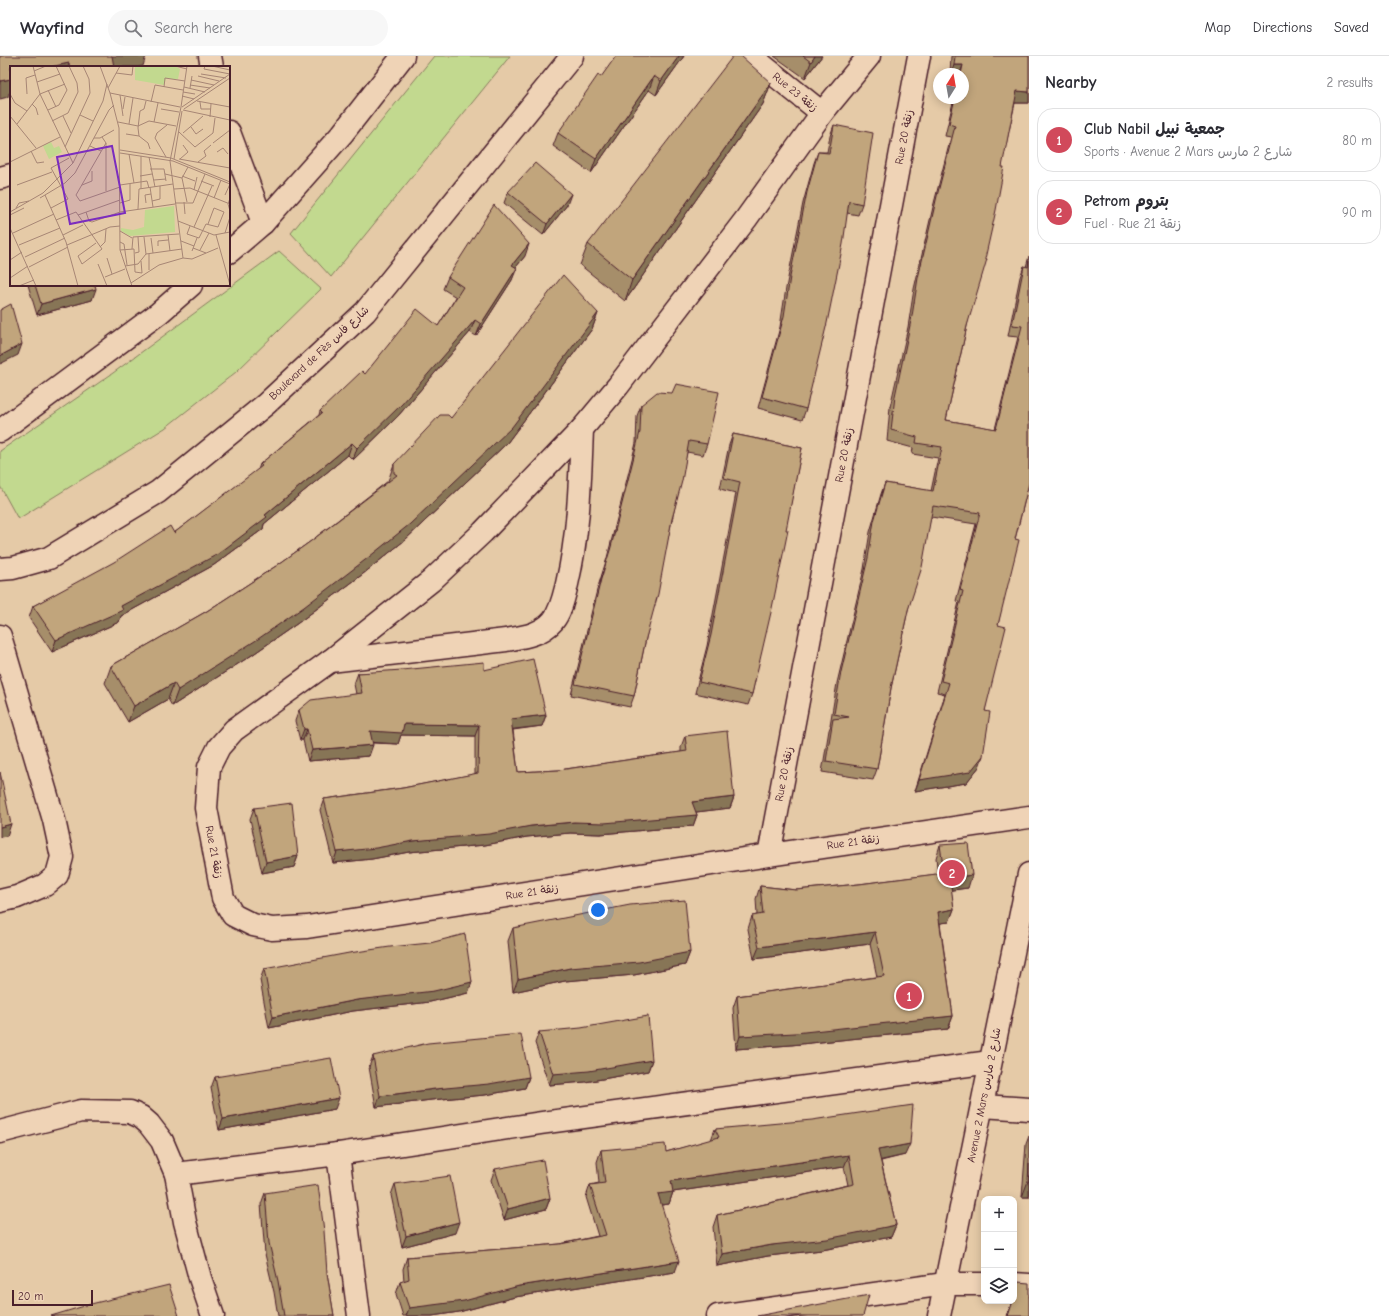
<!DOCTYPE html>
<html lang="en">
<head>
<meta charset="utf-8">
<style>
  body { margin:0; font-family:"Comic Neue","Playpen Sans Arabic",sans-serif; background:#f7f7f7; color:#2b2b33 }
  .controls { position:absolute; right:12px; bottom:12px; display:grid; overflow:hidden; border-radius:8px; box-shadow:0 2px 10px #0003 }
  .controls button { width:36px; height:36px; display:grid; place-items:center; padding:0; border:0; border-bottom:1px solid #e1e1e2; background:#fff; color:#2b2b33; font:20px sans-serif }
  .compass { position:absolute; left:933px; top:12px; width:36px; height:36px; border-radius:50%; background:#fff; box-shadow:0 2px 10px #0003; rotate:11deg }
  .scale { position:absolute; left:12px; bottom:10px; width:81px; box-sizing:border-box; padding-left:4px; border:2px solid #4a1f2b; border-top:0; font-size:11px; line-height:14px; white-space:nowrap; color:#4a1f2b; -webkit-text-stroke:3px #efd3b6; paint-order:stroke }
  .you { position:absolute; left:598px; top:854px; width:14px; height:14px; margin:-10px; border:3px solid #fff; border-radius:50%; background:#1a73e8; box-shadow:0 0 0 6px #1a73e833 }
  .badge { display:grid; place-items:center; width:26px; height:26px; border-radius:50%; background:#d1495b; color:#fff; font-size:13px; font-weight:700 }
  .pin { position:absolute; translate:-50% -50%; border:2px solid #fff; box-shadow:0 1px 4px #0006 }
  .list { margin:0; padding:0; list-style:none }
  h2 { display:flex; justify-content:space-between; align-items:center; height:52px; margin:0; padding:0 16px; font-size:17px }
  h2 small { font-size:13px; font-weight:400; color:#7c7c81 }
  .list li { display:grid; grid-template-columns:26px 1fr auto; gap:12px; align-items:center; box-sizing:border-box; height:64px; margin:0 8px 8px; padding:0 8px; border:1px solid #e1e1e2; border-radius:16px }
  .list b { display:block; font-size:15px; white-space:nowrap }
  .list p { margin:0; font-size:13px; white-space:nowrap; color:#7c7c81 }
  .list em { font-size:13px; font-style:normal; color:#7c7c81 }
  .icon { flex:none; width:22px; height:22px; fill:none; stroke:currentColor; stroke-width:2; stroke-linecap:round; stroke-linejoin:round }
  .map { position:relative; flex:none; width:1029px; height:1260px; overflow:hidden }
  header { display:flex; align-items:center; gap:24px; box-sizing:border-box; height:56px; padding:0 20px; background:#fff; border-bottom:1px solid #e1e1e2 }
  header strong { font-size:19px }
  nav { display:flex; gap:22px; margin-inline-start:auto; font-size:14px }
  .search { width:280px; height:36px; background:#f7f7f7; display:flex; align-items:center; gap:10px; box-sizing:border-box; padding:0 14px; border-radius:22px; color:#7c7c81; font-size:15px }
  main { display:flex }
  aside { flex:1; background:#fff }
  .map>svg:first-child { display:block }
  .green { fill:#c2d98f; stroke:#867c5d }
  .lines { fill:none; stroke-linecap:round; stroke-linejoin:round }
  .minor-casing { stroke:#4a1f2b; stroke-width:25 }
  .secondary-casing { stroke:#4a1f2b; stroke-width:25 }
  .minor { stroke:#efd3b6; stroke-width:22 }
  .secondary { stroke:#efd3b6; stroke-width:22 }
  .wall { fill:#a68e6a; stroke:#4a1f2b }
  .shaded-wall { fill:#877456; stroke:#4a1f2b }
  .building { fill:#c1a57b; stroke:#4a1f2b }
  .labels { text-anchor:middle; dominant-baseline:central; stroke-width:4; stroke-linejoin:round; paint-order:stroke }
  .street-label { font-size:11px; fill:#4a1f2b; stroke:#efd3b6 }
  .inset-road { fill:none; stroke:#a78675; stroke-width:1 }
  .view { fill:#7b2cbf; fill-opacity:0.15; stroke:#7b2cbf; stroke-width:2 }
  .inset-edge { fill:none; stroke:#4a1f2b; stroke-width:2 }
</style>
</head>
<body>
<header>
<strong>Wayfind</strong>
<div class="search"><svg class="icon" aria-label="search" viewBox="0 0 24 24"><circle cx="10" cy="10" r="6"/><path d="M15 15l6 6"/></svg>Search here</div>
<nav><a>Map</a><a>Directions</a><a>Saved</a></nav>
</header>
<main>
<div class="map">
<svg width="1029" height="1260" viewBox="0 0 1029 1260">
  <rect width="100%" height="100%" fill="#e5caa7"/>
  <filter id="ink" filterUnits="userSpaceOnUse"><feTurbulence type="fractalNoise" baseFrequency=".025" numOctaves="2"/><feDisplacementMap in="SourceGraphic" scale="8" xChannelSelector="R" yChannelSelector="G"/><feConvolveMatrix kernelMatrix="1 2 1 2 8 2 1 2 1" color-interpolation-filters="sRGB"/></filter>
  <g filter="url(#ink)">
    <g class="green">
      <path d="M434,0h76l-179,221 -40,-44z"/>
      <path d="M279,195l42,38 -85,83 -71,56 -147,91 -18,-33v-35l113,-78z"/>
    </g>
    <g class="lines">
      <g class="minor-casing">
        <g id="minor">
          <path d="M210,0l2,11"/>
          <path d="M751,0l71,57"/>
          <path d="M869,0l-47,57 -76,106 -128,167 -36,43 -99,103 -52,49 -101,80 -96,69 -15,17 -10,20 -3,41 17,90 10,17 20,10 19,4 35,-2 462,-72 260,-38"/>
          <path d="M229,76l34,91"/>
          <path d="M0,122l11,-3"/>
          <path d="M0,580l54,184 8,37 -5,18 -12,10 -28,12 -17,4"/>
          <path d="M330,605l176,-21c16,-3 35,-5 47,-19 8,-10 11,-25 14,-37 12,-51 13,-103 15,-155"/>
          <path d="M769,799l150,-799"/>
          <path d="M982,1050l47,3"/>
          <path d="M0,1076l81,-21 49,1 11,5 8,7 13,17 14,33 9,48 15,56 13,38"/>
          <path d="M338,1098l21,162"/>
          <path d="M176,1118l162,-20 203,-31 449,-61"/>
          <path d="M1014,1228l15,1"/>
          <path d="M718,1260l227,-32h39"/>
        </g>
      </g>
      <g class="secondary-casing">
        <g id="secondary">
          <path d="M229,196l34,-29 79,-89 61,-78"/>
          <path d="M0,375l159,-118 32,-28"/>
          <path d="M0,513l13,-1 36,-10 109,-66 108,-88 99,-92 207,-256"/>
          <path d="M939,1260l90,-442"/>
        </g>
      </g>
      <use href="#minor" class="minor"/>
      <use href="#secondary" class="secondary"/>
    </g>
    <g class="wall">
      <path d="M684,0l-28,39 -7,-5 -58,83 -38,-27 5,-13 43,-56z"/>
      <path d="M774,0h48l-17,22z"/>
      <path d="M951,0h78v47h-14l-48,223 -21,94 49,9 23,-92 -10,-1 12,-59 4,-11 2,1 3,-11v227l-14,56 -17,86 -13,86 -6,56 -13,16 -51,8 30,-97 -8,-2 22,-90 -3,-1 20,-77 -45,-7 -23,93 -17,78 -14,81 -4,11 -51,-8 7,-42 2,-5h-1l7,-42 27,-114 6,-37 11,-38 4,-11 46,8 7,-33 -26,-4 1,-6 -26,-7 3,-34 18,-80 6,-38 19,-82 18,-70 -6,-1 9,-38h9v-24h-13z"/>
      <path d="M771,27l-8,21 -138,197 -45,-36 8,-21z"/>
      <path d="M834,69l28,79 -4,11 -11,-2 -41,196 -4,11 -44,-12 22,-81 6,-39 17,-85 11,-40 4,-11h9l3,-16z"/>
      <path d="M508,136l59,13 -24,30 -39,-32z"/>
      <path d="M525,200l-9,11 -4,13 -36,56 -6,-4 -72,84 -45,44 -5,-5 -84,69 -1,5 -49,36 -93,51 -2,6 -67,30 -23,-34 4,-12 141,-73 84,-63 2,-6 59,-49 1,-4 45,-37 73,-48 18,-29 -13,-8 5,-12z"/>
      <path d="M28,229h67l-3,15 -55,15z"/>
      <path d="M598,257l-6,16 -85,114 -102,97 -42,34 -65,49 -46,32 -80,51 -4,-7 -40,23 -23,-39 6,-17 96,-55 69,-45 35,-25 77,-60 6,-17 57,-46z"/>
      <path d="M641,349l66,39 -4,11 -16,-3 -41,186 -12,58 -4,11 -59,-12 26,-105 10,-32 20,-79 9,-36 1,-27z"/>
      <path d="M733,378l69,14 -50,246 -4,11 -53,-12 12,-47 29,-153 -16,-4 9,-44z"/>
      <path d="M484,614l62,45 -4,11 -29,4 5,42 41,-2 122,-18v-5l4,-11 49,61 -4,11 -34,4 1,3 -4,11 -93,8 -30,-1 -43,4 -42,8 -76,7 -37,7 -39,4 -13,-53 4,-11 79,-11 72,-14v-38l-74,-1 -3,9 -26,-1 -3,13 -61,5 -5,-21h-3l-5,-19 4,-11 57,-16 -2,-10 4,-11z"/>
      <path d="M254,752l44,48 -4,11 -32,6 -12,-54z"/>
      <path d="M940,789l28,43 -17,2 3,19 -5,13 -9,1 13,93 -5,13 -157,16 -55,4 -3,-41 4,-12 140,-19 -7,-33 -116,15 -6,-30 4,-13 5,-1 -1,-16 4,-13 36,4 63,-6 79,-10 -2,-16z"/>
      <path d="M513,872l177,24 -5,13 -51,10 -69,6 -52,11 -5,-51z"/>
      <path d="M264,913l208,13 -4,11 -38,9 -77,9 -84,17 -9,-48z"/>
      <path d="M539,976l113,28 -4,11 -63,11 -36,3 -14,-42z"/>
      <path d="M373,1000l156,21 -4,11 -40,7 -54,5 -55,7 -7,-40z"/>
      <path d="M215,1021l120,32 -116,21 -8,-42z"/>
      <path d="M715,1073l190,26 -24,6 15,64 -5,12 -69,13 -54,6 -51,10 -4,-39 4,-12 131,-30 -4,-18 -171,25 -4,12 -8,1 14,67 -160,25 -56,15 -27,4h-29l-7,-22 4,-12 4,-1 -1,-12 4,-12 153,-13 38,-8 -12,-39 4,-12 9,-2 -2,-21 4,-12 65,2 45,-12z"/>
      <path d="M1029,1080v61h-7l4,-53z"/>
      <path d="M495,1113l55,29 -4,11 -42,11 -13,-40z"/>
      <path d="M395,1128l60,49 -53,14 -11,-52z"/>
      <path d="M265,1137l62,80 7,43h-56l-4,-24 -9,-38 -4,-50z"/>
      <path d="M1018,1226l11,34h-22l5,-15h2v-7z"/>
    </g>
    <g class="shaded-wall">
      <path d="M111,0h35l-3,10 -6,1h-30z"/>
      <path d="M679,0h5l-28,39 5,-14z"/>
      <path d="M815,0h7l-17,22 6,-16z"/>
      <path d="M69,7l-1,4h-18z"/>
      <path d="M954,9h9l-3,9h-9z"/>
      <path d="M654,20l-5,14 -58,83 5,-14z"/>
      <path d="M11,23v14h-2l-1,4 -8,2v-18z"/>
      <path d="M771,27l-8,21 -138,197 7,-21z"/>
      <path d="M1017,35l12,1v11h-16z"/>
      <path d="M571,138l-4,11 -24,30 4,-11z"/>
      <path d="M529,188l-4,12 -17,21 4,-12z"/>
      <path d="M517,212l-5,12 -36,56 5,-12z"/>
      <path d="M96,233l-4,11 -55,15 4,-11z"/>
      <path d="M598,257l-6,16 -85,114 -102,97 -42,34 -65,49 -46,32 -80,51 6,-16z"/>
      <path d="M475,264l-5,12 -72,84 -45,44 4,-12z"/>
      <path d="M22,288l-4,11 -18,9v-8z"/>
      <path d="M352,387l-4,12 -84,69 -1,5 -49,36 -93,51 -2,6 -67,30 4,-12 65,-34 144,-91z"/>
      <path d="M174,627l-6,16 -40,23 6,-16z"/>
      <path d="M546,659l-4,11 -35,4 4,-11z"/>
      <path d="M404,668l75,1 -4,11 -74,-1 -3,9 -32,-2 4,-11z"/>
      <path d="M304,673h3l-4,11h-3z"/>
      <path d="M373,689l-4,11 -61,5 4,-11z"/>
      <path d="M983,700l-4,11 -13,16 -51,8 4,-11z"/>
      <path d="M734,741l-4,11 -42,5 4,-11z"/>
      <path d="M697,759l-4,11 -93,8 -30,-1 -43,4 -42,8 -76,7 -37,7 -39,4 4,-11 76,-11 118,-15 43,-4z"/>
      <path d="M11,768l-4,12 -7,1v-10z"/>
      <path d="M298,800l-4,11 -32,6 4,-11z"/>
      <path d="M972,819l-4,13 -23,3 5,-13z"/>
      <path d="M954,853l-5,13 -15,2 4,-12z"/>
      <path d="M875,876l-5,12 -116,15 5,-12z"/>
      <path d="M690,896l-5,13 -51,10 -69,6 -52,11 5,-13 52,-11z"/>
      <path d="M472,926l-4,11 -38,9 -77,9 -84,17 4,-11 84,-17z"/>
      <path d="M953,960l-5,13 -157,16 -55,4 4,-13z"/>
      <path d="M652,1004l-4,11 -63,11 -36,3 4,-11z"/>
      <path d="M529,1021l-4,11 -40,7 -54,5 -55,7 4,-11z"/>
      <path d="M339,1042l-4,11 -116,21 4,-11z"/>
      <path d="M910,1088l-5,11 -31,7 4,-12z"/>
      <path d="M849,1099l-5,12 -171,25 -4,12 -15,2 4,-12 13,-13z"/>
      <path d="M1028,1125h1v16h-7z"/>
      <path d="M550,1142l-4,11 -42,11 4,-11z"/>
      <path d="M459,1166l-4,11 -53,14 4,-11z"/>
      <path d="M896,1169l-5,12 -69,13 -54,6 -51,10 5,-12 50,-9z"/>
      <path d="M679,1205l-4,11 -160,25 -56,15 -27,4h-26l3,-8 110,-22z"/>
    </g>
    <g class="building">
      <path d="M0,0h112l2,11h-44l-1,-4 -19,4h-39v12l-11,2z"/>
      <path d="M616,0h63l-18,25 -7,-5 -58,83 -38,-26 40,-58 3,2z"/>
      <path d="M733,0h8l30,27 -139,197 -44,-36z"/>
      <path d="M803,0h12l-4,6z"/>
      <path d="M955,0h74v36l-12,-1 -15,76h2l-8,43 -11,49h2l-20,67 -21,94 50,9 26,-103 -10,-1 12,-59 4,1 1,-6v222l-14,56 4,1 -21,85 8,2 -21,84 5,1 -7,44 -13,16 -51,8 30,-97 -8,-2 22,-90 -3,-1 20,-77 -47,-7 -11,61 -14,43 -17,78 -14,81 -51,-8 7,-42 16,-2 -15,-3 7,-42 27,-114 6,-37 11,-38 48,8 9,-44 -26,-4 1,-6 -26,-7 4,-34 17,-80 6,-38 19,-82 18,-70 -6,-2 6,-26h8v-24h-2l2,-9h-9z"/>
      <path d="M834,69l39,8 -11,71 -13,-3 -6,43 -16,79 -21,86 -44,-12 22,-81 6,-39 17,-85 11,-40 11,1z"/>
      <path d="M535,107l36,31 -24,30 -39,-32z"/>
      <path d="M494,149l35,39 -17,21 5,3 -36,56 -6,-4 -73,84 -45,44 -5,-5 -87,72 2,2 -49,37 -97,52 2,4 -67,30 -23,-34 81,-44 56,-36 4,7 88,-67 -2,-2 62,-51 -2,-2 42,-40 3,3 52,-65 21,17 25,-39 -15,-10z"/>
      <path d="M563,219l35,38 -86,114 -102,97 -41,33 -65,50 -46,32 -80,51 -4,-7 -40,23 -23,-40 96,-55 69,-45 35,-25 86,-66 -3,-2v-9l46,-49h8l3,3z"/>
      <path d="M35,229h60l1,4 -55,15z"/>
      <path d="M11,248l11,40 -22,12v-46z"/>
      <path d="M676,328l43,8 -12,52 -18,-3 -7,40 -10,38 -14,75 -12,44 -12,58 -59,-12 26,-105 10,-32 20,-79 9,-36 1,-27 16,-13 15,1z"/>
      <path d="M733,378l69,14 -16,82h2l-16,78 -20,86 -53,-12 12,-47 29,-153 -16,-4z"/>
      <path d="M533,603l13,56 -35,4 7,53 41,-2 128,-19 -2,-15 42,-5 7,66 -42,5 5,13 -93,8 -30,-1 -43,4 -42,8 -76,7 -37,7 -39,4 -13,-53 79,-11 75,-15 1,-48 -75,-1 -2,9 -32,-2 3,14 -61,5 -5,-21h-3l-5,-19 12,-10 51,-7 -4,-20 44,-3 82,-8v8z"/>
      <path d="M0,716l11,52 -11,3z"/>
      <path d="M292,747l6,53 -32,6 -12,-54z"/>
      <path d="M968,787l4,32 -22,3 4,31 -16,3 15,104 -158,17 -55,3 -3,-40 147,-20 -9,-44 -116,15 -7,-31 11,-2 -3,-28 36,4 63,-6 85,-11 -4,-28z"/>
      <path d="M685,844l5,52 -51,10 -69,6 -52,11 -5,-51 117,-23z"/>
      <path d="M465,878l7,48 -38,9 -77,9 -84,17 -9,-48 85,-16 41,-6 40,-4z"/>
      <path d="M648,960l4,44 -63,11 -36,3 -14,-42 42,-4z"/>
      <path d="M521,978l8,43 -40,7 -54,5 -55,7 -7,-40 55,-13z"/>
      <path d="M331,1002l8,40 -116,21 -8,-42z"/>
      <path d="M913,1049l-3,39 -32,6 18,75 -69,14 -55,6 -50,9 -5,-39 137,-31 -5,-29 -178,26 2,11 -15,2 21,67 -160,25 -55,15 -55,7 -9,-26 9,-3 -2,-22 153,-13 46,-9 -16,-50 15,-2 -4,-33 64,-6 1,8 53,-15 -4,-8 97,-9z"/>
      <path d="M543,1104l7,38 -42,11 -13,-40z"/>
      <path d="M1029,1108v17h-1z"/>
      <path d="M450,1120l9,46 -53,14 -11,-52z"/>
      <path d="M318,1129l6,46 3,42 7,43h-50l-6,-35 -9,-38 -4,-50z"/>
      <path d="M1018,1226l11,1v33h-21l5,-15h1v-4z"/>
      <path d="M169,1229l10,31h-128l40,-12z"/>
      <path d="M869,1239l-6,21h-106z"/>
    </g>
  </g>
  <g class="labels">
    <g class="street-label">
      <text transform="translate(795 36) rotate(39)">Rue 23 زنقة</text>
      <text transform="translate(904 81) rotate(-79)">Rue 20 زنقة</text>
      <text transform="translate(319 297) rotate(-43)">Boulevard de Fès شارع فاس</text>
      <text transform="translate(844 399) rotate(-79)">Rue 20 زنقة</text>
      <text transform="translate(784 718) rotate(-79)">Rue 20 زنقة</text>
      <text transform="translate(853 786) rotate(-8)">Rue 21 زنقة</text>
      <text transform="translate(214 796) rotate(79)">Rue 21 زنقة</text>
      <text transform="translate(532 836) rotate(-9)">Rue 21 زنقة</text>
      <text transform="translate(984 1039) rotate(-79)">Avenue 2 Mars شارع 2 مارس</text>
    </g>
  </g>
  <g transform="translate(10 10)">
    <rect width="220" height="220" fill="#e5caa7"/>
    <path d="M125,0h40l5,3 -2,10h-12l-2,6 -29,-5zM41,76l3,6 5,-2 3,6 -13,7 -6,-13zM164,140l1,26 -45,4 -9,-5v-3l12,2 11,-3 1,-17z" fill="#c2d98f"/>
    <path class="inset-road" d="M23,0l7,28 33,69M90,0l10,27 9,35 1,122 12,36M165,0l12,3M195,0l-1,3 26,5M202,0l18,4M24,5l12,-5M106,7l16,2 1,-9M191,8l25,4M188,10l21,5M181,14l23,5M27,16l23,-8M180,19l20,3M154,21l1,-9 20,3M174,21l21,5M98,22l12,-22M180,22l2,-12M38,24l8,17M173,26l12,2M100,27l70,14M0,28l5,9 12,8M17,28l-1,-16 9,-3M110,29l3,21M172,30l12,3M136,35l-2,8 -4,2 -2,17 1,8 9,7 2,6M187,35l33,6M141,36l4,-17 28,5M190,36l1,7h10M22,38l4,4 2,7M171,41l6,-41M172,41l48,-33M113,43l2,-12M151,43l18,3M174,43l46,-31M38,44l11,-5 8,-15 -11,-24M173,44l47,10M70,49l13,6M0,50l26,32M53,50l8,17M200,51l1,-13M42,55l16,-8 10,-21 -1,-9 -8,-17M108,56l20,4 11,-5 27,5M144,56l4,-19M7,58l23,-30 25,-10M119,58l4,-26M181,61l5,7 7,-5M169,66l16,15 18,-14 2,-15M173,67l20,-17M116,68l13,2M92,71l4,6v48M84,72h6l14,-8M145,72l11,19M145,72l2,-5 10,-8M96,77l-30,52 4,6 40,-14M203,77l17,-13M80,80l11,5M55,81l25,-54 -1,-14 -6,-13M110,84l51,8 59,24M21,85l6,12 7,-1M207,86l6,-4 5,6M110,87l53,8 57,23M119,88l5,29M131,90v33M139,91l6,30M164,93l8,-48M169,93l51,9M170,93l8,-7 -5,-7M0,96l50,-25M188,96l8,-6 -2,-5 7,-6M140,103h14l2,12M155,108l17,4M130,110l12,-2M172,110l13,5M144,114l12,-1M191,115l13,5M7,119l35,-13M72,119l10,-4v-10M110,119l27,-4 2,7M140,121l3,20M164,123l16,-1 40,16M184,124l3,-13M35,129l21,47 12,44M215,129l5,-11M30,132l25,-15 10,-10 34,-63 5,-5M204,132l7,-18M220,132l-2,6 2,7M142,135l8,-2v-13M174,136l1,12M177,136l-5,-24 6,-11M110,137l10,-3v-16M136,137l-1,-8 6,-1M165,137h18l12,-29M6,142l3,-5 10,-2M41,142l17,-9 -17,-31 18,-10M128,143l1,-20 34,-5M0,146l33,-19 30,-30 30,-62 4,-17M76,146l3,9 3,1 28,-10 55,-8M0,149l14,-7M68,149l42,-15M46,154l20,-8 26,37 -20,15 -4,-8 18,-13M168,155l36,14 16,-3M180,160l-3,8 12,4 7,-14 12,3 6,-15 -10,-4 -6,16M184,161l18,-41M0,162l26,58M110,165l12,7M3,167l41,-19M215,167l5,-16M53,169l20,-10M158,169l2,16M206,169l14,50M134,171l2,17M141,172l2,15M171,175l13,5M110,176l4,2 3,21M9,179l41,-17M57,179l43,-18 10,-1M148,180v-5l10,-1M90,181l5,-5 1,-13M183,182l13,5M122,183l1,-12 46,-3M110,184l14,-1 1,23 7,1M190,184l9,-17M182,185l5,-13M125,187l4,-1 -1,-15M139,188v16M15,191l40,-19M97,192l5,16M173,192l9,1 26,-11M0,194l12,-8M131,195l1,12M88,198l9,22M115,200l13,-2 8,-10 36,-5M19,201l39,-20M95,211l20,-8M0,212l18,-12M121,217l28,-18 24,-7 -13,-97 11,-54M9,220l15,-6"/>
    <path class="view" d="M102,80l13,67 -55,11 -13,-67z"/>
    <rect width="220" height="220" class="inset-edge"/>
  </g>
</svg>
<div class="controls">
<button>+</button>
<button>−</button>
<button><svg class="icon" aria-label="layers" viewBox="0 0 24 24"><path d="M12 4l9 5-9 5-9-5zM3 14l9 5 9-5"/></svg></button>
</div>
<svg class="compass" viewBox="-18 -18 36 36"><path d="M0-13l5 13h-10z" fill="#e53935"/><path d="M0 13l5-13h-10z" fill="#7c7c81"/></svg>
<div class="scale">20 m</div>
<div class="you"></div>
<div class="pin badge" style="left:909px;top:940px">1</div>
<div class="pin badge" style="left:952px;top:817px">2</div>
</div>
<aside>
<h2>Nearby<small>2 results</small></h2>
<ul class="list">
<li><span class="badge">1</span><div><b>Club Nabil جمعية نبيل</b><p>Sports · Avenue 2 Mars شارع 2 مارس</p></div><em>80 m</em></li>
<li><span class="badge">2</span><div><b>Petrom بتروم</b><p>Fuel · Rue 21 زنقة</p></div><em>90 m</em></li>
</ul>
</aside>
</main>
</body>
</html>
